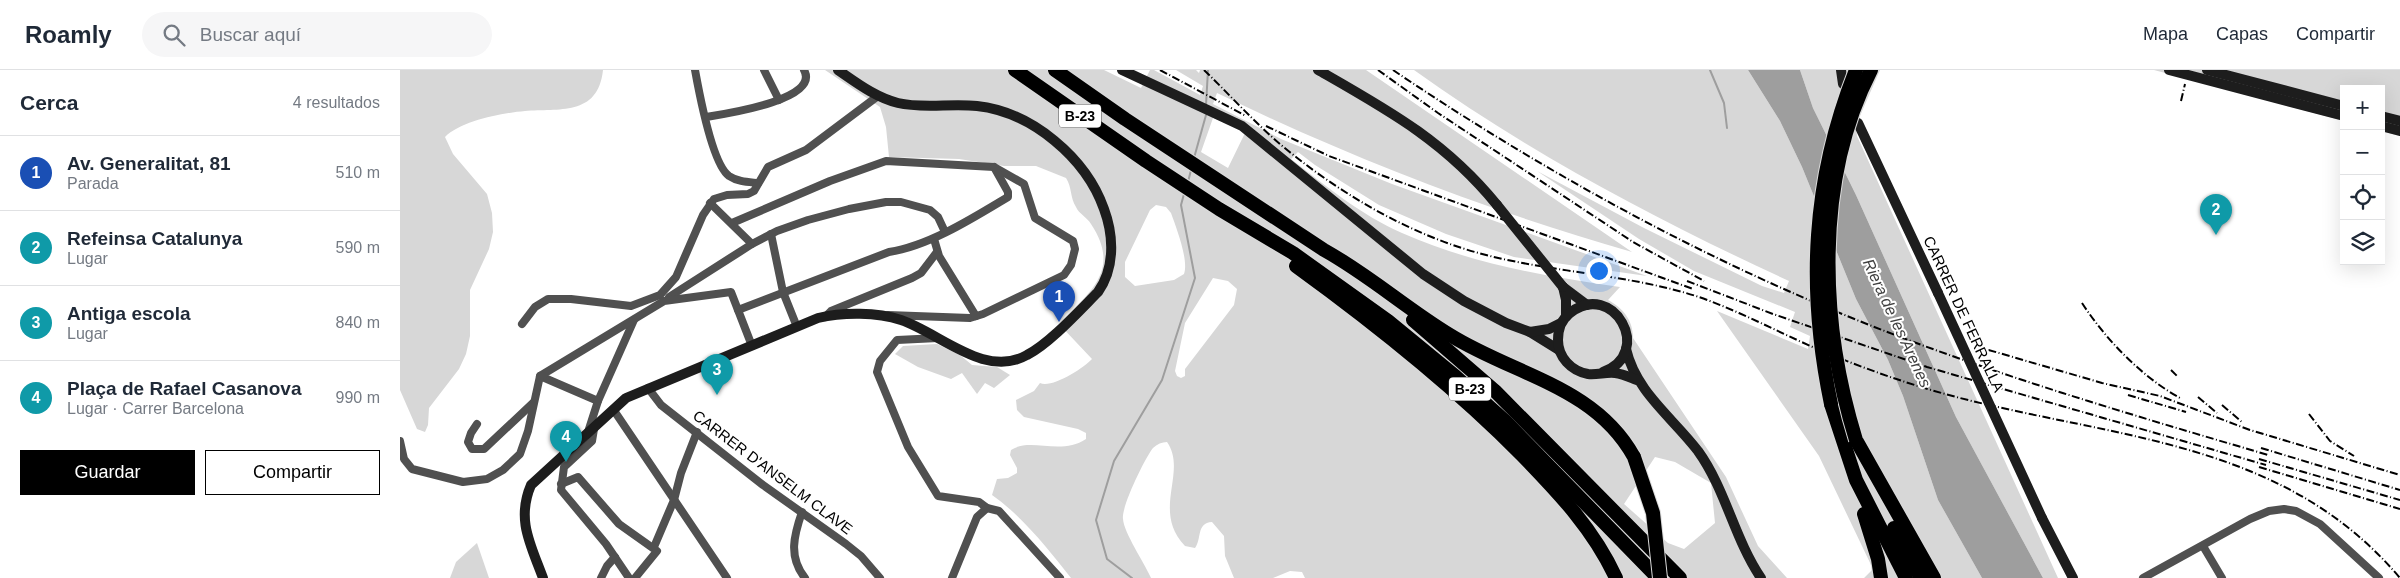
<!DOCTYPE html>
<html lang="es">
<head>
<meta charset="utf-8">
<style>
  body { margin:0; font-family:Arial,sans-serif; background:#f6f6f7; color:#1f2937 }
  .controls { position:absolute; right:15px; top:15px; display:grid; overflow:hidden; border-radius:0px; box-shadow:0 5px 20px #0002 }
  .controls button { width:45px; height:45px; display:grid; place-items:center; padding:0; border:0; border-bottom:1px solid #e0e1e3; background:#fff; color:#1f2937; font:25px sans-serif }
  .you { position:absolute; left:1198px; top:200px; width:18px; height:18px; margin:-12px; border:4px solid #fff; border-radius:50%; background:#1a73e8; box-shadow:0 0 0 8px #1a73e833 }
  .badge { display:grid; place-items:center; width:32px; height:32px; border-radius:50%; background:#000; color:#fff; font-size:16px; font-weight:700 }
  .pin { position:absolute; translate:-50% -41px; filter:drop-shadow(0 1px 2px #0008) }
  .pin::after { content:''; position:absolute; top:26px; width:18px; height:15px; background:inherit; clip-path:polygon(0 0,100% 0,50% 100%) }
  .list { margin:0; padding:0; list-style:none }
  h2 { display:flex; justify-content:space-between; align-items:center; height:65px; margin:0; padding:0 20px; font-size:21px }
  h2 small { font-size:16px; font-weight:400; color:#747a83 }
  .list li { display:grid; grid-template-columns:32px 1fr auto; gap:15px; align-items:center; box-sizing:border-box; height:75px; padding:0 20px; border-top:1px solid #e0e1e3 }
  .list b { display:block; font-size:19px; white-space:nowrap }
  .list p { margin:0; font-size:16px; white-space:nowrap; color:#747a83 }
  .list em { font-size:16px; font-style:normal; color:#747a83 }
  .actions { display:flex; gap:10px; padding:15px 20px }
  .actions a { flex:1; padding:11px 0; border:1px solid #000; border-radius:0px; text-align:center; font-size:18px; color:#000 }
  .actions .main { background:#000; color:#fff }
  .icon { flex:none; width:28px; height:28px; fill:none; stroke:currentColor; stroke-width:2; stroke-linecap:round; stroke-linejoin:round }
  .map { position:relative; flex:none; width:2000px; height:508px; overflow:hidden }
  header { display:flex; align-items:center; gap:30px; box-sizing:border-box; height:70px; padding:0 25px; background:#fff; border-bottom:1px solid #e0e1e3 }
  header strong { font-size:24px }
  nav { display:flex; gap:28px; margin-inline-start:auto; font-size:18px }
  .search { width:350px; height:45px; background:#f6f6f7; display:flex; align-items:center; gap:12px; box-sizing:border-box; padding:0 18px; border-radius:28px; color:#747a83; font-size:19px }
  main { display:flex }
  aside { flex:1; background:#fff }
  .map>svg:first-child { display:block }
  .green { fill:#d7d7d7; fill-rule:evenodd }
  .water { fill:#9e9e9e }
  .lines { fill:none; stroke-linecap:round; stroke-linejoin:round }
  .stream { stroke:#9e9e9e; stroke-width:2 }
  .highway-casing { stroke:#dbdbdb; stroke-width:16 }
  .street { stroke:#505050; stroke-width:8 }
  .secondary { stroke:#1d1d1d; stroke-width:10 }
  .highway { stroke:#000; stroke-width:14 }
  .rail { stroke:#000; stroke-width:2; stroke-dasharray:8 2.5 1 2.5; stroke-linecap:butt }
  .highway-bridge-casing { stroke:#dbdbdb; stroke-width:16; stroke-linecap:butt }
  .secondary-bridge { stroke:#1d1d1d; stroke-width:10 }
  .highway-bridge { stroke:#000; stroke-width:14 }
  .labels { text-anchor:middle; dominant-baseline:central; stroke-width:4; stroke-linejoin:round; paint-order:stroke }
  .shield { fill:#fff; stroke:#4c4c4c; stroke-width:1 }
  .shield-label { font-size:14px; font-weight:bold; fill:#000 }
  .street-label { font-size:15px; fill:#000; stroke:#fff }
  .water-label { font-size:16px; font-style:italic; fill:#3f3f3f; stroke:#fff }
</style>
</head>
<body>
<header>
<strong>Roamly</strong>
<div class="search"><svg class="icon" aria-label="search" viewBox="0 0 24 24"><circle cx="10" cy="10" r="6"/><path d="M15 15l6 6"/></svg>Buscar aquí</div>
<nav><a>Mapa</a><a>Capas</a><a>Compartir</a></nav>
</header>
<main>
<aside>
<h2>Cerca<small>4 resultados</small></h2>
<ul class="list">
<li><span class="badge" style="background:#1a4fb4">1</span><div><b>Av. Generalitat, 81</b><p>Parada</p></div><em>510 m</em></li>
<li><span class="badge" style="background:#0f9aa8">2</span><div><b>Refeinsa Catalunya</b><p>Lugar</p></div><em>590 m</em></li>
<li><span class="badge" style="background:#0f9aa8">3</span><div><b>Antiga escola</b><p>Lugar</p></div><em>840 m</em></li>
<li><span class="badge" style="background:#0f9aa8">4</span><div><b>Plaça de Rafael Casanova</b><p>Lugar · Carrer Barcelona</p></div><em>990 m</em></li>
</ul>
<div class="actions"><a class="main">Guardar</a><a>Compartir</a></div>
</aside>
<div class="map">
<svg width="2000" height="508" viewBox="0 0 2000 508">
  <rect width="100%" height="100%" fill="#fff"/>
  <g class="green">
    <path d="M0,0h203c-5,47 -45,38 -78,41 -23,2 -64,10 -80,26l8,17 34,40 5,19 1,19 -4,17 -19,41v46l-4,18 -7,15 -30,39 -1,17 -3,7 -8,-3 -17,-39z"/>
    <path d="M425,0h279l37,18 9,-18h4l46,25 3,-9 -27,-16h20l3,3 1,-3h166l266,182c-143,-41 -281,-94 -415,-159l-4,11 68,35 111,45 255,92 -133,-19 -68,-23 -67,-29 -64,-40 -17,-13 -7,7c35,27 70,56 111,74 70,31 143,43 218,54l-12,13c15,8 25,20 25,38l93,139 32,69 29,32h-482l-3,-6 -12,-1 -17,7h-39l-9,-22 -1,-20 -12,-14c-16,1 -10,17 -17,26l-10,-2c-34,-35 3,-74 -18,-104 -5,0 -10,2 -14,6 -8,10 -32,59 -30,71 1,14 21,43 28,59h-80c-22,-28 -50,-63 -79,-83l5,-16 11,-1 9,-5v-5l-7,-13 1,-5c19,-13 50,6 75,-11v-6l-8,-4 -54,-12 -7,-7 -1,-10 18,-9 6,-8c11,6 44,-15 52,-24l-33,-35c30,-32 63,-53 32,-100 -4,-7 -12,-10 -15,-17 -6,-9 -4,-20 -10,-29l-30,-12h-32l-45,-7 -70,-2 -3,-30 -6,-20zM813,48l24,9 8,6 -17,35 -27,-16zM756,135l10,2 5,6c5,14 18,47 13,61l-10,6 -39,6 -10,-9v-15l25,-52zM813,208l15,3 9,8 -3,16 -49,64v7l-4,2 -4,-2 -2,-5 10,-48zM1255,387l20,5 36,21 4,40 -31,26 -16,-6 -44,-39z"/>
    <path d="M1014,0h334l32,51 22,46 54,132 32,61 15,36 35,104 44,78h-118l9,-9 -54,-113 -102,-145 91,38 2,-13 -20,-9 5,-15 -101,-41 -55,-32 -102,-68 107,57 118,58 22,7 5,-12c-130,-60 -258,-127 -375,-211z"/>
    <path d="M1400,0h80l-24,55 1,11 201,442h-15l-87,-161 -100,-222 -43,-87z"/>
    <path d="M1754,0h246v66l-19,-5v-42h-37v32z"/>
    <path d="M537,274l23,11 12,10 25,2 13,8 -16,13 -9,-5 -8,11 -15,-21 -11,6 -33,-12 -23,-13 8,-8z"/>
    <path d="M77,473l12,35h-39l6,-16z"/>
  </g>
  <path class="water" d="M1348,0h52l13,38 43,87 100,222 87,161h-61l-44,-78 -35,-104 -15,-36 -32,-61 -54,-132 -22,-46z"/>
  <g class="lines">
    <g class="stream">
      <path d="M1310,0l14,33 3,25"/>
      <path d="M806,35l2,-35"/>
      <path d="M794,88l12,-43"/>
      <path d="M788,112l3,-12"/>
      <path d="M732,508l-25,-19 -11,-39 18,-59 48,-81 33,-102 -14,-73 3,-11"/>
    </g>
    <g class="highway-casing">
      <g id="highway">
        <path d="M615,0l131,91 73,48 74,44 95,68 67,55 50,45 153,157"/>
        <path d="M655,0l70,49 199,131c45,25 83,59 126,85 64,40 145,51 184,122"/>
        <path d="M896,196c80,58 157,119 226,189 37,38 72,75 94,123"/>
        <path d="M1013,250l82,71 185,187"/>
        <path d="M1431,334l25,76 50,98"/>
        <path d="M1456,370l78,138"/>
        <path d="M1464,444l14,45 3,19"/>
        <path d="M1494,458l27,50"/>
      </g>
    </g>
    <g class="street">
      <path d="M295,0c4,22 17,94 34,106 9,6 19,6 29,7"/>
      <path d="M364,0l15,30"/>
      <path d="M306,47c18,-3 115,-17 98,-47"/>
      <path d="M310,133l42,41"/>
      <path d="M332,153l98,-42 56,-20 108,6 30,17 11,34 38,23 2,8 -4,16 -7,10 -81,39 -13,4 -82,-3"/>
      <path d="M371,164l12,58 14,35"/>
      <path d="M534,169l5,17 37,60"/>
      <path d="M268,230l1,-3 83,-53 25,-13 31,-11 41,-11 37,-7h15l29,8 8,7 7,15"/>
      <path d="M338,240l151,-58c40,-6 84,-34 119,-55v-5l-14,-25"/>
      <path d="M425,247l6,-6 81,-33 9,-5 16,-21"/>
      <path d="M122,254l13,-17 13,-8h23l60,7 29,-11 16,-18 27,-62 11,-16 13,-4 21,-1 6,-3 14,-24 38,-17 72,-54"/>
      <path d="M538,268l-41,2 -17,21 -3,11 31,75 30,49 41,6 8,6 12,3 61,67"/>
      <path d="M140,306l58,25"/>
      <path d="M248,318l13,17 102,80 83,59 15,12 19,22"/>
      <path d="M213,339l114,169"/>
      <path d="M77,354l-6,9 -3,9 4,7h12l49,-46"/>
      <path d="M194,359l-2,12 -28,26 -3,23 45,54 23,34"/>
      <path d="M188,362l10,-31 36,-81"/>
      <path d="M0,371l4,18 8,10 51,13 24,-3 16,-9 17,-16 8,-23 12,-55 124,-75 67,-9 21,54"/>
      <path d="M161,414l17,-7 41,47 38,27 -22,27"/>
      <path d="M402,442c-8,23 -14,45 3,66"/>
      <path d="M1803,476l19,32"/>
      <path d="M254,477l20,-47 7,-27 16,-41"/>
      <path d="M201,508l6,-12 8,-9"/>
      <path d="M552,508l25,-61 10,-9"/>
      <path d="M1743,508l107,-59 19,-8 15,-2 12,2 24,13 59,54"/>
    </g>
    <g class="secondary">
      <path d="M722,0l120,56 181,148 41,27 42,22 24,9 29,18"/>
      <path d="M918,0c70,40 127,71 179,135"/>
      <path d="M1441,0l2,14"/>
      <path d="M1769,0l175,46"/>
      <path d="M1807,0l137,36"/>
      <path d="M1981,46l19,5"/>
      <path d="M1458,53l80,170"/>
      <path d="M1981,56l19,5"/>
      <path d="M1163,217l3,13v17"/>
      <path d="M1163,217l24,18"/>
      <path d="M1130,262l19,-3 12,-6"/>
      <path d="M1226,279c10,43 46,68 72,102 28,39 36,87 63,127"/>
      <path d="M1203,302c52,-19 10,-93 -33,-59 -8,6 -12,16 -12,27 0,17 13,31 30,34 9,1 18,-2 27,-1 8,1 14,4 22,7"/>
      <path d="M1642,448l31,60"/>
      <path d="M143,508c-12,-33 -27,-58 -12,-93l95,-87 192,-80c25,-6 59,-6 83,2 39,13 84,59 126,35 23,-12 52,-44 71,-63 17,-24 16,-56 6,-83 -18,-51 -72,-97 -127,-103 -26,-3 -54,3 -79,-3 -23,-6 -41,-20 -60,-33"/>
    </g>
    <use href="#highway" class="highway"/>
    <g class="rail">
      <path d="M760,0l86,46"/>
      <path d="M804,0c30,29 58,61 92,87 56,44 124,82 194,99 69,17 142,19 209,41 40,14 77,34 116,51 47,20 95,37 145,50 160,41 325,44 440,180"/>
      <path d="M978,0l60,43 195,129 71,39"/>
      <path d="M993,0c142,96 295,181 454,246 137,56 279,97 421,139"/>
      <path d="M1781,31l4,-17"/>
      <path d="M866,56l63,30 364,133"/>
      <path d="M1287,211l86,33 154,53 339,98"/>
      <path d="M1682,233c24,37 60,74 98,95"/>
      <path d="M1575,276l127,37 58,13 90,34 150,45"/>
      <path d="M1771,300l6,6"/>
      <path d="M1728,325l58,17"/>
      <path d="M1798,327l19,16"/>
      <path d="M1822,335l21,18"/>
      <path d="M1909,344l21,27 24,15"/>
      <path d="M1861,378l139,42"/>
      <path d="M1859,389l141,41"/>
      <path d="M1859,397l141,42"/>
    </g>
    <g class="highway-bridge-casing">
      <g id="highway-bridge">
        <path d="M1431,334c-24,-115 -19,-224 25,-334"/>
        <path d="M1456,370c-36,-116 -42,-259 15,-370"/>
        <path d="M1234,387l19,56 7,65"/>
      </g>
    </g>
    <g class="secondary-bridge">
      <path d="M1097,135l66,82"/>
      <path d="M1538,223l104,225"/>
    </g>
    <use href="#highway-bridge" class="highway-bridge"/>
  </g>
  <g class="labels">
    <g class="shield">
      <rect x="659" y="34.5" width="42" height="23" rx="4"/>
      <rect x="1049" y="307.5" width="42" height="23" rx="4"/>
    </g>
    <g class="shield-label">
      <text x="680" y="46">B-23</text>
      <text x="1070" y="319">B-23</text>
    </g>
    <g class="street-label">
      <text transform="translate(1564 244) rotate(65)">CARRER DE FERRALLA</text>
      <text transform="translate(373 402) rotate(37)">CARRER D'ANSELM CLAVE</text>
    </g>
    <g class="water-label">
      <text transform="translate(1497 253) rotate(65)">Riera de les Arenes</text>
    </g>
  </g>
</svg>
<div class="controls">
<button>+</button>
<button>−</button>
<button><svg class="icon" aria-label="locate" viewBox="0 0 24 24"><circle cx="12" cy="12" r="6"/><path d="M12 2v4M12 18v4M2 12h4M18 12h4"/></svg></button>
<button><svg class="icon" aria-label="layers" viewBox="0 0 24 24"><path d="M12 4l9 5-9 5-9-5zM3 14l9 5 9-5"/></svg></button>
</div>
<div class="you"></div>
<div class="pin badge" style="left:659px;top:252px;background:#1a4fb4">1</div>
<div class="pin badge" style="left:1816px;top:165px;background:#0f9aa8">2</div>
<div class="pin badge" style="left:317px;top:325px;background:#0f9aa8">3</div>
<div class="pin badge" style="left:166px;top:392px;background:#0f9aa8">4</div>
</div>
</main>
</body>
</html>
